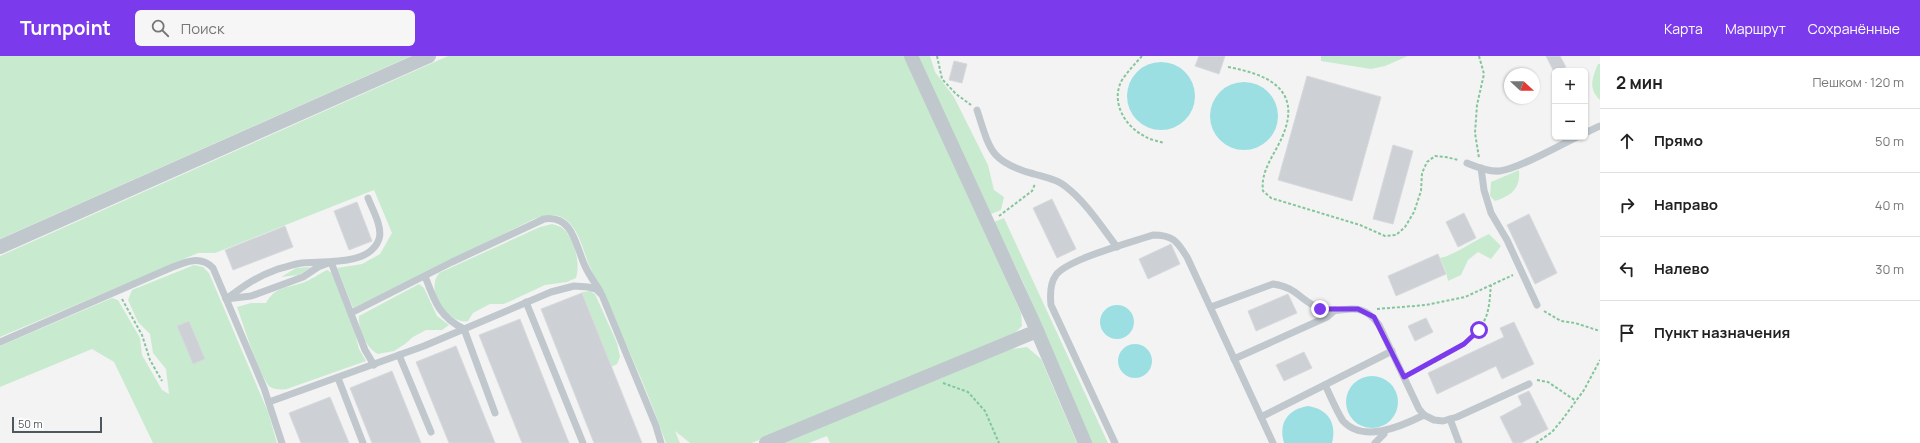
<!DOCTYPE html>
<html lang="ru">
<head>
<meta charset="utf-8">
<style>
  body { margin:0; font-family:Manrope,sans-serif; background:#f6f6f6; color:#222 }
  .controls { position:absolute; right:12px; top:12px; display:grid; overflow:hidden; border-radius:6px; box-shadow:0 1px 3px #0004 }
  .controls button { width:36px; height:36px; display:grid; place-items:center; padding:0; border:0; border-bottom:1px solid #e0e0e0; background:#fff; color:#222; font:20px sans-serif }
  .compass { position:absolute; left:1504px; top:12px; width:36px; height:36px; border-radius:50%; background:#fff; box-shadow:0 1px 3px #0004; rotate:111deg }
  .scale { position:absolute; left:12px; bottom:10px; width:90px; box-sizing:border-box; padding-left:4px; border:2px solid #4c585e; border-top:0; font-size:11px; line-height:14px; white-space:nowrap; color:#4c585e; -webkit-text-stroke:3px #fff; paint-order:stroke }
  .stop { position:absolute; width:12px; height:12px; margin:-9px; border:3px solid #7c3aed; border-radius:50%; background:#fff }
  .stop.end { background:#7c3aed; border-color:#fff; box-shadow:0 1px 4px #0008 }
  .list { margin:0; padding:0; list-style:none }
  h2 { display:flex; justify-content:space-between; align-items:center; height:52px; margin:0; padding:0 16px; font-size:17px }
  h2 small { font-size:13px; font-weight:400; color:#767676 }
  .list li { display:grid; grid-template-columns:26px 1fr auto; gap:12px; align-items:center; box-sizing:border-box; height:64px; padding:0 16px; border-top:1px solid #e0e0e0 }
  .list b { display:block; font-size:15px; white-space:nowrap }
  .list em { font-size:13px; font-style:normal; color:#767676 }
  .icon { flex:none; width:22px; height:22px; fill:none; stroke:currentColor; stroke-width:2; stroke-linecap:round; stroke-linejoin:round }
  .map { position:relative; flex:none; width:1600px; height:387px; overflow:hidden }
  header { display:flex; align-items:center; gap:24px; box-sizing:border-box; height:56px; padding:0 20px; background:#7c3aed; color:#fff }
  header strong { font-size:19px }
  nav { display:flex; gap:22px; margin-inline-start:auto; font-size:14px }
  .search { width:280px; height:36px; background:#f6f6f6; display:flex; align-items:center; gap:10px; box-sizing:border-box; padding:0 14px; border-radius:6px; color:#767676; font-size:15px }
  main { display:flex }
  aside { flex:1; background:#fff }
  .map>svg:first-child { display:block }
  .green { fill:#c8ebd0 }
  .water { fill:#9bdfe3 }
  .building { fill:#cdd0d4; stroke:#d7dadd }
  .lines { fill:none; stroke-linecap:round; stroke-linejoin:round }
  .path { stroke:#84c69b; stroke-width:2; stroke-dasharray:3 2; stroke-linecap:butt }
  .lane { stroke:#c0c8cd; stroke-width:7 }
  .street { stroke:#c0c8cd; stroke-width:14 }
  .route { stroke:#7c3aed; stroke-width:5 }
</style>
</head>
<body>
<header>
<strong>Turnpoint</strong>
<div class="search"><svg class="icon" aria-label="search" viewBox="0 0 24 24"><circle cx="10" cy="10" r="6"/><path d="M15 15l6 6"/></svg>Поиск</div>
<nav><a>Карта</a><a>Маршрут</a><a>Сохранённые</a></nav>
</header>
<main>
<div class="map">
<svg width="1600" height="387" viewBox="0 0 1600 387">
  <rect width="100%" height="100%" fill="#f4f3f3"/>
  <g class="green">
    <path d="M0,0h411l-411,183z"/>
    <path d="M448,0h457l116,257 1,13 -9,9 -261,108h-62l-15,-12 5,12h-14c-21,-60 -48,-117 -75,-174 -8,-16 -10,-37 -25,-49 -10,-8 -20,-4 -32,-1l-181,89 -16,-40 25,-4 18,-10 12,-21 -18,-43 -159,63h-17l-198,84v-81z"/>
    <path d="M916,0h14l5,16 19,25 34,68 6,25 10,7 -3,13 -10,4z"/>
    <path d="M1321,0h87l-23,10 -14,3 -50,-8z"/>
    <path d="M1598,8h2v36c-12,-11 -8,-22 -2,-36z"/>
    <path d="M1519,114c2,18 -8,26 -24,31l-5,-5 1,-14z"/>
    <path d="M1004,162l104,225h-17l-68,-161 -29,-60z"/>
    <path d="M552,168c3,1 7,2 9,3 13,9 20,37 15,51l-9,4 -22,3 -41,19h-14l-17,9 -5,8c-17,3 -37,-22 -33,-39 0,-3 3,-7 4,-9l101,-46z"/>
    <path d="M1489,178l12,12 -10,13 -13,-7 -10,8 -7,15 -13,6 -2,-9 -6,-14c15,-3 33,-17 49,-24z"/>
    <path d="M194,209l9,2 6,6 59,139 9,31h-124l-39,-81 -22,-13 -92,38v-41l112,-48 6,2 22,38 2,17 20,35 7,4 -3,-25 -13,-16 -3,-19 -12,-12 -10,-22 4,-10z"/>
    <path d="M311,211l-12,8 -18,2 15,-9z"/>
    <path d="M327,214l5,3 23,60 4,16 7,12 -79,28c-6,1 -13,1 -18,-3 -9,-9 -27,-65 -32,-79l14,-4h15c9,-16 20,-15 36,-20 9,-3 17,-9 25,-13z"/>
    <path d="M419,228l5,4 13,28 12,9 -7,5h-16l-13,7 -8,7 -11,7 -16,3c-12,-6 -20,-25 -19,-38z"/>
    <path d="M590,235l5,3 22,49 3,14 -3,7 -6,3 -29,-75z"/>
    <path d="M1027,291l14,12 36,84h-247l-3,-7 -18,7h-31l233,-94z"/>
  </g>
  <g class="water">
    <circle cx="1161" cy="40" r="34"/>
    <circle cx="1244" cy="60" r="34"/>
    <circle cx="1117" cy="266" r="17"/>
    <circle cx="1135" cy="305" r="17"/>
    <circle cx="1372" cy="346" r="26"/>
    <path d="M1308,350c20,3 29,17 24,37h-48c-6,-20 4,-34 24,-37z"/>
  </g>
  <g class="building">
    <path d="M1199,0h26l-6,18 -24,-8z"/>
    <path d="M1546,0h14l6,11 -12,5z"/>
    <path d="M954,5l13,3 -5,19 -13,-3z"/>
    <path d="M1307,20l74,21 -29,104 -74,-21z"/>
    <path d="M1393,89l20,6 -20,73 -20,-5z"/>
    <path d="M1052,143l24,50 -19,9 -24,-50z"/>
    <path d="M357,146l15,39 -23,9 -15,-39z"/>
    <path d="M1464,157l12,25 -18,9 -12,-25z"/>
    <path d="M1529,158l28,59 -22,11 -28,-59z"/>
    <path d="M285,170l8,21 -60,23 -8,-20z"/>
    <path d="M1171,188l9,20 -32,15 -9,-20z"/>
    <path d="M1438,198l8,20 -50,22 -8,-20z"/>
    <path d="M582,237l60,150h-48l-53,-134z"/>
    <path d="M1288,238l9,19 -41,18 -8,-20z"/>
    <path d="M1426,262l7,14 -18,9 -7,-15z"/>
    <path d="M520,263l49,124h-47l-43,-108z"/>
    <path d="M189,265l16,38 -12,5 -16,-38z"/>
    <path d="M1514,266l20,42 -32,15 -6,-13 -59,28 -9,-21 76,-36 -4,-9z"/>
    <path d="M456,290l39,97h-46l-33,-81z"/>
    <path d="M1304,296l8,16 -28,13 -8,-16z"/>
    <path d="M392,315l29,72h-49l-22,-55z"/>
    <path d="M1529,335l19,38 -27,14h-8l-13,-26 22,-12 -4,-9z"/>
    <path d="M330,341l19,46h-48l-12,-30z"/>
  </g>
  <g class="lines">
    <g class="path">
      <path d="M937,0l5,23 14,15 15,11"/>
      <path d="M1142,0c-7,8 -14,15 -20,24 -12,22 3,47 24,57 5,3 12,4 18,6"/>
      <path d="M1479,0l5,18 -7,31 -2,28 4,25"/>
      <path d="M1228,11c39,7 74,22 55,68 -7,18 -23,35 -20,56l8,7 89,27 25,11 11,-1 9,-8 9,-15 7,-21 1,-18 5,-11 8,-6 11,1 12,3"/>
      <path d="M999,160l33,-25 3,-7"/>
      <path d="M122,243l20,36 8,25 12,21"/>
      <path d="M1377,253l49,-4 39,-8 48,-22"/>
      <path d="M1544,255l17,10 14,2 25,8"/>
      <path d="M1412,317c26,-13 70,-32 76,-63 2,-8 2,-17 3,-25"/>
      <path d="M1537,324l11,2 28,19"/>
      <path d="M943,327l25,9 17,19 14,32"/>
      <path d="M1536,387l16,-11 10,-12 22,-30 16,-30"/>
    </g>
    <g class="lane">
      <path d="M977,54c13,40 13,52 57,64 10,3 23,5 31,12 21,16 36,40 52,61"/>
      <path d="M1585,77l15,-7"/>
      <path d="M1467,107c10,4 22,9 33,8 20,-3 58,-25 77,-34"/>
      <path d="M1481,112l3,22 7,23 16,27 30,65"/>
      <path d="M368,142c4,11 15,29 11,41 -9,27 -55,22 -77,24 -8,1 -16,4 -24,6 -22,8 -33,16 -52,30l25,-3 52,-19 15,-10 13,-5 34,88 9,15"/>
      <path d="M425,220c9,24 14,41 39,53l31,84"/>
      <path d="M526,246l57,141"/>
      <path d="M1211,251l62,-23c23,3 27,16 46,24 23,9 40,-12 60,17l40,84 5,6 10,5 9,1 14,-4 72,-33"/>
      <path d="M351,257l101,-51 92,-43c29,-5 32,28 41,47 4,9 10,17 15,25"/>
      <path d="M0,286l168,-73c15,-6 31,-15 45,-1l51,120 18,55"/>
      <path d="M399,299l32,77"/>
      <path d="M1234,303l93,-42 8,-7"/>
      <path d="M338,322l25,65"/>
      <path d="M1325,329c6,12 11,25 18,36 20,22 57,6 81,-6"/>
      <path d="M269,346l155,-56 127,-54 23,-6 14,1 8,2 6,6 54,131 5,17"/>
      <path d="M1261,361l131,-66"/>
      <path d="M1450,363l9,24"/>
      <path d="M1115,387l-64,-138c-1,-10 -1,-22 5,-30 12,-16 77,-33 97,-40 20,0 24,6 34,22l86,186"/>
      <path d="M1375,387l9,-9"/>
    </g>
    <g class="street">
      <path d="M911,0l124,270 50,117"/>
      <path d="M0,191l429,-191"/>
      <path d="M766,387l271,-112"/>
    </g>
  </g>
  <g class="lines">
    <path class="route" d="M1320,253h38l16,8 30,60 60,-33 15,-14"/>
  </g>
</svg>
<div class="controls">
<button>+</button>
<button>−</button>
</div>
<svg class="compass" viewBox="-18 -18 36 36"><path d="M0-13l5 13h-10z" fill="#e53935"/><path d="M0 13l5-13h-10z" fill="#767676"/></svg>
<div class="scale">50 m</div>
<div class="stop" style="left:1479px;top:274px"></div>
<div class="stop end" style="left:1320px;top:253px"></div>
</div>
<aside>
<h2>2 мин<small>Пешком · 120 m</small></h2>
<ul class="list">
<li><svg class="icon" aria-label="ahead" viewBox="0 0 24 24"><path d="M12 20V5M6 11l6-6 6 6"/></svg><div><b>Прямо</b></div><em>50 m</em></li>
<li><svg class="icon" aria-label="right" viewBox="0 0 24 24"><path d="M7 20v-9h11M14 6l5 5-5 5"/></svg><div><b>Направо</b></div><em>40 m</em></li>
<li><svg class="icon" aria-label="left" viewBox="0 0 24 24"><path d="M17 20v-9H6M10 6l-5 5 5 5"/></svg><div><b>Налево</b></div><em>30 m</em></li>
<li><svg class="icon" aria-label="arrive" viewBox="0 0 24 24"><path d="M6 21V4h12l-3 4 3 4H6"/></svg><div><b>Пункт назначения</b></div></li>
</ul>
</aside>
</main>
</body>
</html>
